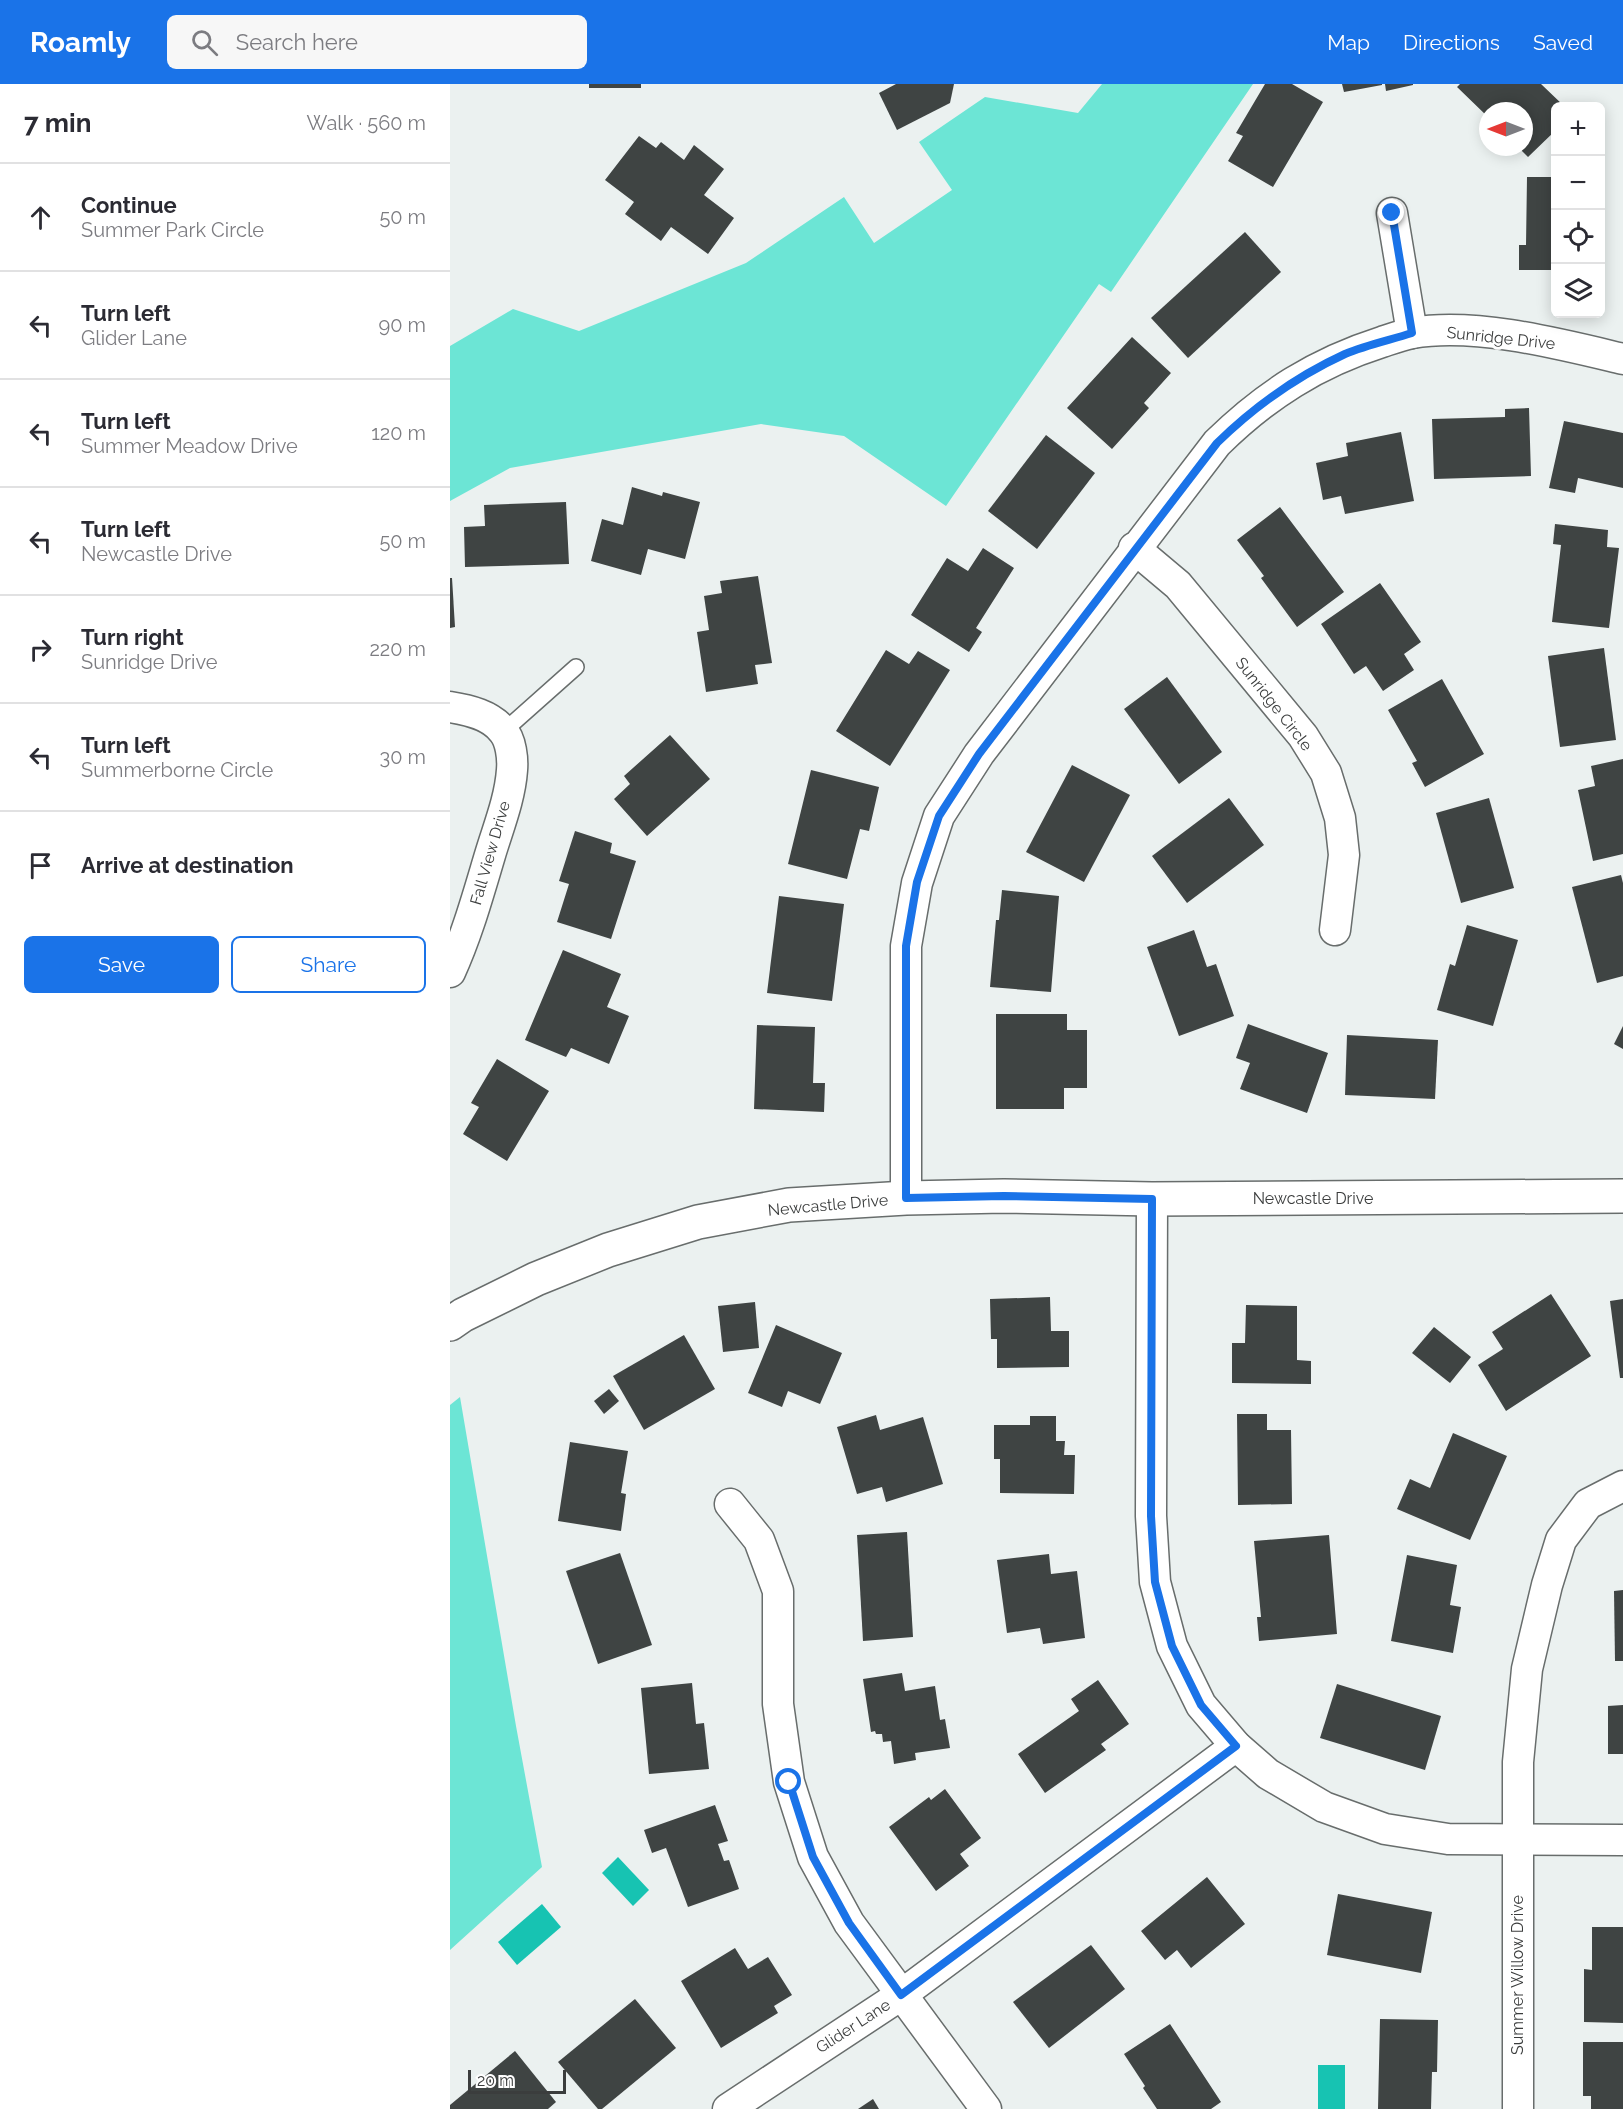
<!DOCTYPE html>
<html lang="en">
<head>
<meta charset="utf-8">
<style>
  body { margin:0; font-family:Raleway,sans-serif; background:#f7f7f7; color:#2b2b33 }
  .controls { position:absolute; right:18px; top:18px; display:grid; overflow:hidden; border-radius:9px; box-shadow:0 3px 15px #0003 }
  .controls button { width:54px; height:54px; display:grid; place-items:center; padding:0; border:0; border-bottom:2px solid #e1e1e2; background:#fff; color:#2b2b33; font:30px sans-serif }
  .compass { position:absolute; left:1029px; top:18px; width:54px; height:54px; border-radius:50%; background:#fff; box-shadow:0 3px 15px #0003; rotate:270deg }
  .scale { position:absolute; left:18px; bottom:15px; width:98px; box-sizing:border-box; padding-left:6px; border:3px solid #3b3d3d; border-top:0; font-size:16px; line-height:21px; white-space:nowrap; color:#3b3d3d; -webkit-text-stroke:4px #fff; paint-order:stroke }
  .stop { position:absolute; width:18px; height:18px; margin:-14px; border:4px solid #1a73e8; border-radius:50%; background:#fff }
  .stop.end { background:#1a73e8; border-color:#fff; box-shadow:0 2px 6px #0008 }
  .list { margin:0; padding:0; list-style:none }
  h2 { display:flex; justify-content:space-between; align-items:center; height:78px; margin:0; padding:0 24px; font-size:26px }
  h2 small { font-size:20px; font-weight:400; color:#7c7c81 }
  .list li { display:grid; grid-template-columns:39px 1fr auto; gap:18px; align-items:center; box-sizing:border-box; height:108px; padding:0 24px; border-top:2px solid #e1e1e2 }
  .list b { display:block; font-size:22px; white-space:nowrap }
  .list p { margin:0; font-size:20px; white-space:nowrap; color:#7c7c81 }
  .list em { font-size:20px; font-style:normal; color:#7c7c81 }
  .actions { display:flex; gap:12px; padding:18px 24px }
  .actions a { flex:1; padding:14px 0; border:2px solid #1a73e8; border-radius:9px; text-align:center; font-size:21px; color:#1a73e8 }
  .actions .main { background:#1a73e8; color:#fff }
  .icon { flex:none; width:33px; height:33px; fill:none; stroke:currentColor; stroke-width:2; stroke-linecap:round; stroke-linejoin:round }
  .map { position:relative; flex:none; width:1173px; height:2025px; overflow:hidden }
  header { display:flex; align-items:center; gap:36px; box-sizing:border-box; height:84px; padding:0 30px; background:#1a73e8; color:#fff }
  header strong { font-size:28px }
  nav { display:flex; gap:33px; margin-inline-start:auto; font-size:21px }
  .search { width:420px; height:54px; background:#f7f7f7; display:flex; align-items:center; gap:15px; box-sizing:border-box; padding:0 21px; border-radius:9px; color:#7c7c81; font-size:22px }
  main { display:flex }
  aside { flex:1; background:#fff }
  .map>svg:first-child { display:block }
  .green { fill:#6ce5d5 }
  .water { fill:#17c3b2 }
  .building { fill:#3f4443 }
  .lines { fill:none; stroke-linecap:round; stroke-linejoin:round }
  .lane-casing { stroke:#686d6c; stroke-width:18 }
  .street-casing { stroke:#686d6c; stroke-width:33 }
  .secondary-casing { stroke:#686d6c; stroke-width:36 }
  .lane { stroke:#fff; stroke-width:15 }
  .street { stroke:#fff; stroke-width:30 }
  .secondary { stroke:#fff; stroke-width:33 }
  .route { stroke:#1a73e8; stroke-width:8 }
  .labels { text-anchor:middle; dominant-baseline:central; stroke-width:6; stroke-linejoin:round; paint-order:stroke }
  .street-label { font-size:16px; fill:#3b3d3d; stroke:#fff }
</style>
</head>
<body>
<header>
<strong>Roamly</strong>
<div class="search"><svg class="icon" aria-label="search" viewBox="0 0 24 24"><circle cx="10" cy="10" r="6"/><path d="M15 15l6 6"/></svg>Search here</div>
<nav><a>Map</a><a>Directions</a><a>Saved</a></nav>
</header>
<main>
<aside>
<h2>7 min<small>Walk · 560 m</small></h2>
<ul class="list">
<li><svg class="icon" aria-label="ahead" viewBox="0 0 24 24"><path d="M12 20V5M6 11l6-6 6 6"/></svg><div><b>Continue</b><p>Summer Park Circle</p></div><em>50 m</em></li>
<li><svg class="icon" aria-label="left" viewBox="0 0 24 24"><path d="M17 20v-9H6M10 6l-5 5 5 5"/></svg><div><b>Turn left</b><p>Glider Lane</p></div><em>90 m</em></li>
<li><svg class="icon" aria-label="left" viewBox="0 0 24 24"><path d="M17 20v-9H6M10 6l-5 5 5 5"/></svg><div><b>Turn left</b><p>Summer Meadow Drive</p></div><em>120 m</em></li>
<li><svg class="icon" aria-label="left" viewBox="0 0 24 24"><path d="M17 20v-9H6M10 6l-5 5 5 5"/></svg><div><b>Turn left</b><p>Newcastle Drive</p></div><em>50 m</em></li>
<li><svg class="icon" aria-label="right" viewBox="0 0 24 24"><path d="M7 20v-9h11M14 6l5 5-5 5"/></svg><div><b>Turn right</b><p>Sunridge Drive</p></div><em>220 m</em></li>
<li><svg class="icon" aria-label="left" viewBox="0 0 24 24"><path d="M17 20v-9H6M10 6l-5 5 5 5"/></svg><div><b>Turn left</b><p>Summerborne Circle</p></div><em>30 m</em></li>
<li><svg class="icon" aria-label="arrive" viewBox="0 0 24 24"><path d="M6 21V4h12l-3 4 3 4H6"/></svg><div><b>Arrive at destination</b></div></li>
</ul>
<div class="actions"><a class="main">Save</a><a>Share</a></div>
</aside>
<div class="map">
<svg width="1173" height="2025" viewBox="0 0 1173 2025">
  <rect width="100%" height="100%" fill="#ebf1f0"/>
  <g class="green">
    <path d="M652,0h151l-142,208 -12,-8 -153,222 -102,-70 -83,-12 -251,44 -60,33v-155l63,-37 66,22 167,-68 98,-66 30,46 78,-53 -33,-48 66,-45 93,16z"/>
    <path d="M10,1313l56,329 26,141 -92,83v-545z"/>
  </g>
  <g class="water">
    <path d="M168,1773l31,33 -16,16 -31,-33z"/>
    <path d="M92,1820l19,23 -44,38 -19,-23z"/>
    <rect x="868" y="1981" width="27" height="44"/>
  </g>
  <g class="building">
    <rect x="139" y="0" width="52" height="4"/>
    <path d="M446,0h58l-4,19 -53,27 -18,-37z"/>
    <path d="M815,0h27l31,18 -50,85 -45,-26 15,-25 -7,-3z"/>
    <path d="M892,0h40v1l-38,7z"/>
    <path d="M935,0h28v1l-27,6z"/>
    <path d="M1010,0h81l23,22h-8v24l-28,27 -10,-10h6v-36h-36v6l-31,-30z"/>
    <path d="M189,52l17,12 5,-6 23,18 10,-15 30,24 -20,26 30,23 -26,36 -37,-27 -10,14 -36,-27 9,-12 -29,-22z"/>
    <path d="M1077,93h29v93h-37v-25h7z"/>
    <path d="M795,148l36,40 -93,86 -37,-40z"/>
    <path d="M682,253l39,36 -27,30 5,5 -37,41 -45,-41z"/>
    <path d="M1079,324l2,68 -97,3 -2,-60 73,-2v-8z"/>
    <path d="M1114,337l59,12v55l-45,-10 -3,15 -26,-5z"/>
    <path d="M951,348l13,69 -69,13 -4,-18 -18,4 -7,-37 32,-7 -2,-13z"/>
    <path d="M596,351l49,38 -58,76 -49,-38z"/>
    <path d="M182,403l30,9 1,-4 37,10 -15,57 -37,-10 -7,26 -50,-14 11,-42 21,6z"/>
    <path d="M116,418l3,62 -104,3 -1,-40 21,-1 -1,-21z"/>
    <path d="M830,423l64,85 -47,35 -36,-49 3,-2 -27,-36z"/>
    <path d="M1105,440l53,6 -1,17 12,1 -10,80 -57,-6 9,-77 -8,-1z"/>
    <path d="M533,464l31,20 -38,60 6,4 -13,20 -58,-37 36,-57 21,13z"/>
    <path d="M308,492l14,87 -17,2 3,19 -52,8 -9,-60 12,-2 -5,-34 18,-3 -2,-12z"/>
    <path d="M0,494h2l3,49 -5,1z"/>
    <path d="M930,499l41,59 -17,12 10,16 -31,21 -17,-25 -12,8 -33,-50z"/>
    <path d="M1154,564l12,92 -56,7 -12,-91z"/>
    <path d="M436,566l23,14 9,-13 32,19 -60,96 -54,-35z"/>
    <path d="M717,593l55,75 -43,32 -55,-75z"/>
    <path d="M992,595l42,75 -59,33 -13,-24 5,-2 -29,-51z"/>
    <path d="M220,651l40,44 -63,57 -33,-37 16,-15 -6,-8z"/>
    <path d="M1173,675v95l-30,7 -15,-71 17,-4 -4,-20z"/>
    <path d="M622,681l58,30 -46,87 -58,-30z"/>
    <path d="M361,686l68,17 -10,44 -9,-2 -13,50 -59,-15z"/>
    <path d="M779,714l35,47 -77,58 -35,-47z"/>
    <path d="M1039,714l25,90 -53,15 -25,-90z"/>
    <path d="M125,747l37,12 -2,10 26,8 -25,78 -54,-17 12,-38 -10,-3z"/>
    <path d="M1171,791l2,8v93l-26,7 -25,-96z"/>
    <path d="M552,806l57,6 -8,96 -61,-5 6,-67h3z"/>
    <path d="M329,812l65,8 -12,97 -65,-8z"/>
    <path d="M1017,841l51,15 -25,86 -56,-16 13,-46 5,2z"/>
    <path d="M744,846l13,37 9,-3 18,52 -55,20 -32,-89z"/>
    <path d="M113,866l58,24 -14,33 22,9 -20,48 -38,-16 -5,9 -41,-17z"/>
    <path d="M546,930h71v16h20v58h-23v21h-68z"/>
    <path d="M798,940l80,29 -21,60 -67,-24 10,-26 -14,-5z"/>
    <path d="M307,941l58,2 -2,56h12l-1,29 -70,-3z"/>
    <path d="M1173,942v23l-9,-5z"/>
    <path d="M897,951l91,5 -3,59 -90,-4z"/>
    <path d="M47,975l52,32 -42,70 -44,-27 16,-27 -8,-4z"/>
    <path d="M1101,1210l40,62 -85,55 -28,-46 25,-16 -11,-17z"/>
    <path d="M600,1213l1,34h18v36l-72,1v-29h-6l-1,-40z"/>
    <path d="M1173,1215v79h-3l-10,-77z"/>
    <path d="M305,1218l4,46 -36,4 -5,-46z"/>
    <path d="M796,1221l51,1v54l14,1v23l-79,-1v-40h13z"/>
    <path d="M326,1241l66,28 -22,51 -32,-13 -6,16 -34,-14z"/>
    <path d="M984,1243l37,30 -21,26 -38,-30z"/>
    <path d="M234,1251l31,54 -71,41 -31,-54z"/>
    <path d="M159,1305l10,12 -15,13 -10,-13z"/>
    <path d="M787,1330h30v16h24l1,74 -54,1z"/>
    <path d="M426,1331l4,15 43,-13 20,67 -57,18 -4,-15 -25,7 -20,-67z"/>
    <path d="M580,1332h26v25h9l-1,14h11l-1,39 -74,-1v-34h-6v-34h36z"/>
    <path d="M1003,1349l54,23 -37,84 -73,-31 13,-30 20,9z"/>
    <path d="M120,1358l58,9 -7,42 5,1 -5,37 -63,-10z"/>
    <path d="M457,1448l6,105 -50,4 -6,-106z"/>
    <path d="M879,1451l8,99 -78,7 -2,-24h4l-7,-76z"/>
    <path d="M170,1469l32,92 -54,19 -32,-93z"/>
    <path d="M599,1470l2,20 26,-3 8,67 -42,6 -3,-16 -33,5 -10,-73z"/>
    <path d="M957,1471l50,10 -7,40 11,2 -8,46 -62,-12z"/>
    <path d="M1173,1506v71h-8l-1,-70z"/>
    <path d="M452,1589l3,18 30,-5 5,34 5,-1 5,29 -35,5 1,7 -22,4 -3,-23 -8,1 -1,-8h-6l-1,-3 -4,1 -8,-53z"/>
    <path d="M648,1596l31,44 -28,20 5,6 -61,43 -27,-39 61,-43 -8,-12z"/>
    <path d="M242,1599l4,41 8,-1 5,46 -60,5 -8,-86z"/>
    <path d="M887,1600l104,32 -16,54 -105,-32z"/>
    <path d="M1173,1621v49h-15v-48z"/>
    <path d="M495,1705l36,49 -21,16 9,12 -33,25 -47,-64 40,-30 2,3z"/>
    <path d="M265,1721l13,36 -10,3 6,17 5,-1 10,29 -51,18 -22,-59 -14,5 -8,-23z"/>
    <path d="M757,1793l38,47 -54,44 -14,-18 -12,10 -24,-29z"/>
    <path d="M888,1810l94,18 -11,61 -94,-18z"/>
    <path d="M1142,1843h31v96l-39,-1v-53l8,1z"/>
    <path d="M641,1861l34,44 -76,59 -36,-46z"/>
    <path d="M285,1864l13,21 20,-12 24,38 -18,11 4,7 -57,35 -40,-67z"/>
    <path d="M185,1915l41,49 -74,61h-4l-40,-47z"/>
    <path d="M930,1935l58,1 -1,52h-5l-1,37h-53z"/>
    <path d="M720,1940l51,78 -10,7h-54l-14,-21 2,-2 -21,-32z"/>
    <path d="M1133,1958h40v67h-32v-13h-8z"/>
    <path d="M65,1967l41,51 -8,7h-98v-4z"/>
    <path d="M423,2015l6,10h-21z"/>
  </g>
  <g class="lines">
    <g class="lane-casing">
      <path id="lane" d="M54,647l72,-64"/>
    </g>
    <g class="street-casing">
      <g id="street">
        <path d="M942,129l20,120"/>
        <path d="M684,464l44,37 125,151 23,37 14,45 4,37 -9,75"/>
        <path d="M0,623c19,3 41,8 53,24 8,9 10,28 9,39 -2,29 -14,58 -22,85 -12,40 -23,80 -40,117"/>
        <path d="M456,1114v-252l11,-63 22,-67 40,-62 238,-311c49,-48 99,-80 165,-101 9,-3 20,-7 30,-9 64,-11 148,11 211,26"/>
        <path d="M702,1115l-1,317 4,66 17,64 29,59 35,41 32,28 56,33 61,22 63,10 175,1"/>
        <path d="M280,1420l29,36 19,51v113l11,78 24,75 36,66 137,186"/>
        <path d="M278,2025l173,-114 335,-249"/>
        <path d="M1068,2025v-347l9,-93 20,-84 14,-45 27,-36 35,-18"/>
      </g>
    </g>
    <g class="secondary-casing">
      <path id="secondary" d="M0,1240l13,-9 73,-36 72,-29 90,-28 91,-17 117,-7 98,-2 148,3 471,-3"/>
    </g>
    <use href="#lane" class="lane"/>
    <use href="#street" class="street"/>
    <use href="#secondary" class="secondary"/>
  </g>
  <g class="lines">
    <path class="route" d="M339,1698l24,75 36,66 52,72 335,-249 -35,-41 -29,-59 -17,-64 -4,-66 1,-317 -148,-3 -98,2v-252l11,-64 22,-66 40,-62 238,-311c38,-37 80,-67 128,-89 21,-9 45,-14 67,-21l-20,-120"/>
  </g>
  <g class="labels">
    <g class="street-label">
      <text transform="translate(1051 254) rotate(6)">Sunridge Drive</text>
      <text transform="translate(824 620) rotate(52)">Sunridge Circle</text>
      <text transform="translate(40 769) rotate(-74)">Fall View Drive</text>
      <text x="863" y="1114">Newcastle Drive</text>
      <text transform="translate(378 1121) rotate(-5)">Newcastle Drive</text>
      <text transform="translate(1067 1891) rotate(-90)">Summer Willow Drive</text>
      <text transform="translate(403 1942) rotate(-33)">Glider Lane</text>
    </g>
  </g>
</svg>
<div class="controls">
<button>+</button>
<button>−</button>
<button><svg class="icon" aria-label="locate" viewBox="0 0 24 24"><circle cx="12" cy="12" r="6"/><path d="M12 2v4M12 18v4M2 12h4M18 12h4"/></svg></button>
<button><svg class="icon" aria-label="layers" viewBox="0 0 24 24"><path d="M12 4l9 5-9 5-9-5zM3 14l9 5 9-5"/></svg></button>
</div>
<svg class="compass" viewBox="-18 -18 36 36"><path d="M0-13l5 13h-10z" fill="#e53935"/><path d="M0 13l5-13h-10z" fill="#7c7c81"/></svg>
<div class="scale">20 m</div>
<div class="stop" style="left:339px;top:1698px"></div>
<div class="stop end" style="left:942px;top:129px"></div>
</div>
</main>
</body>
</html>
